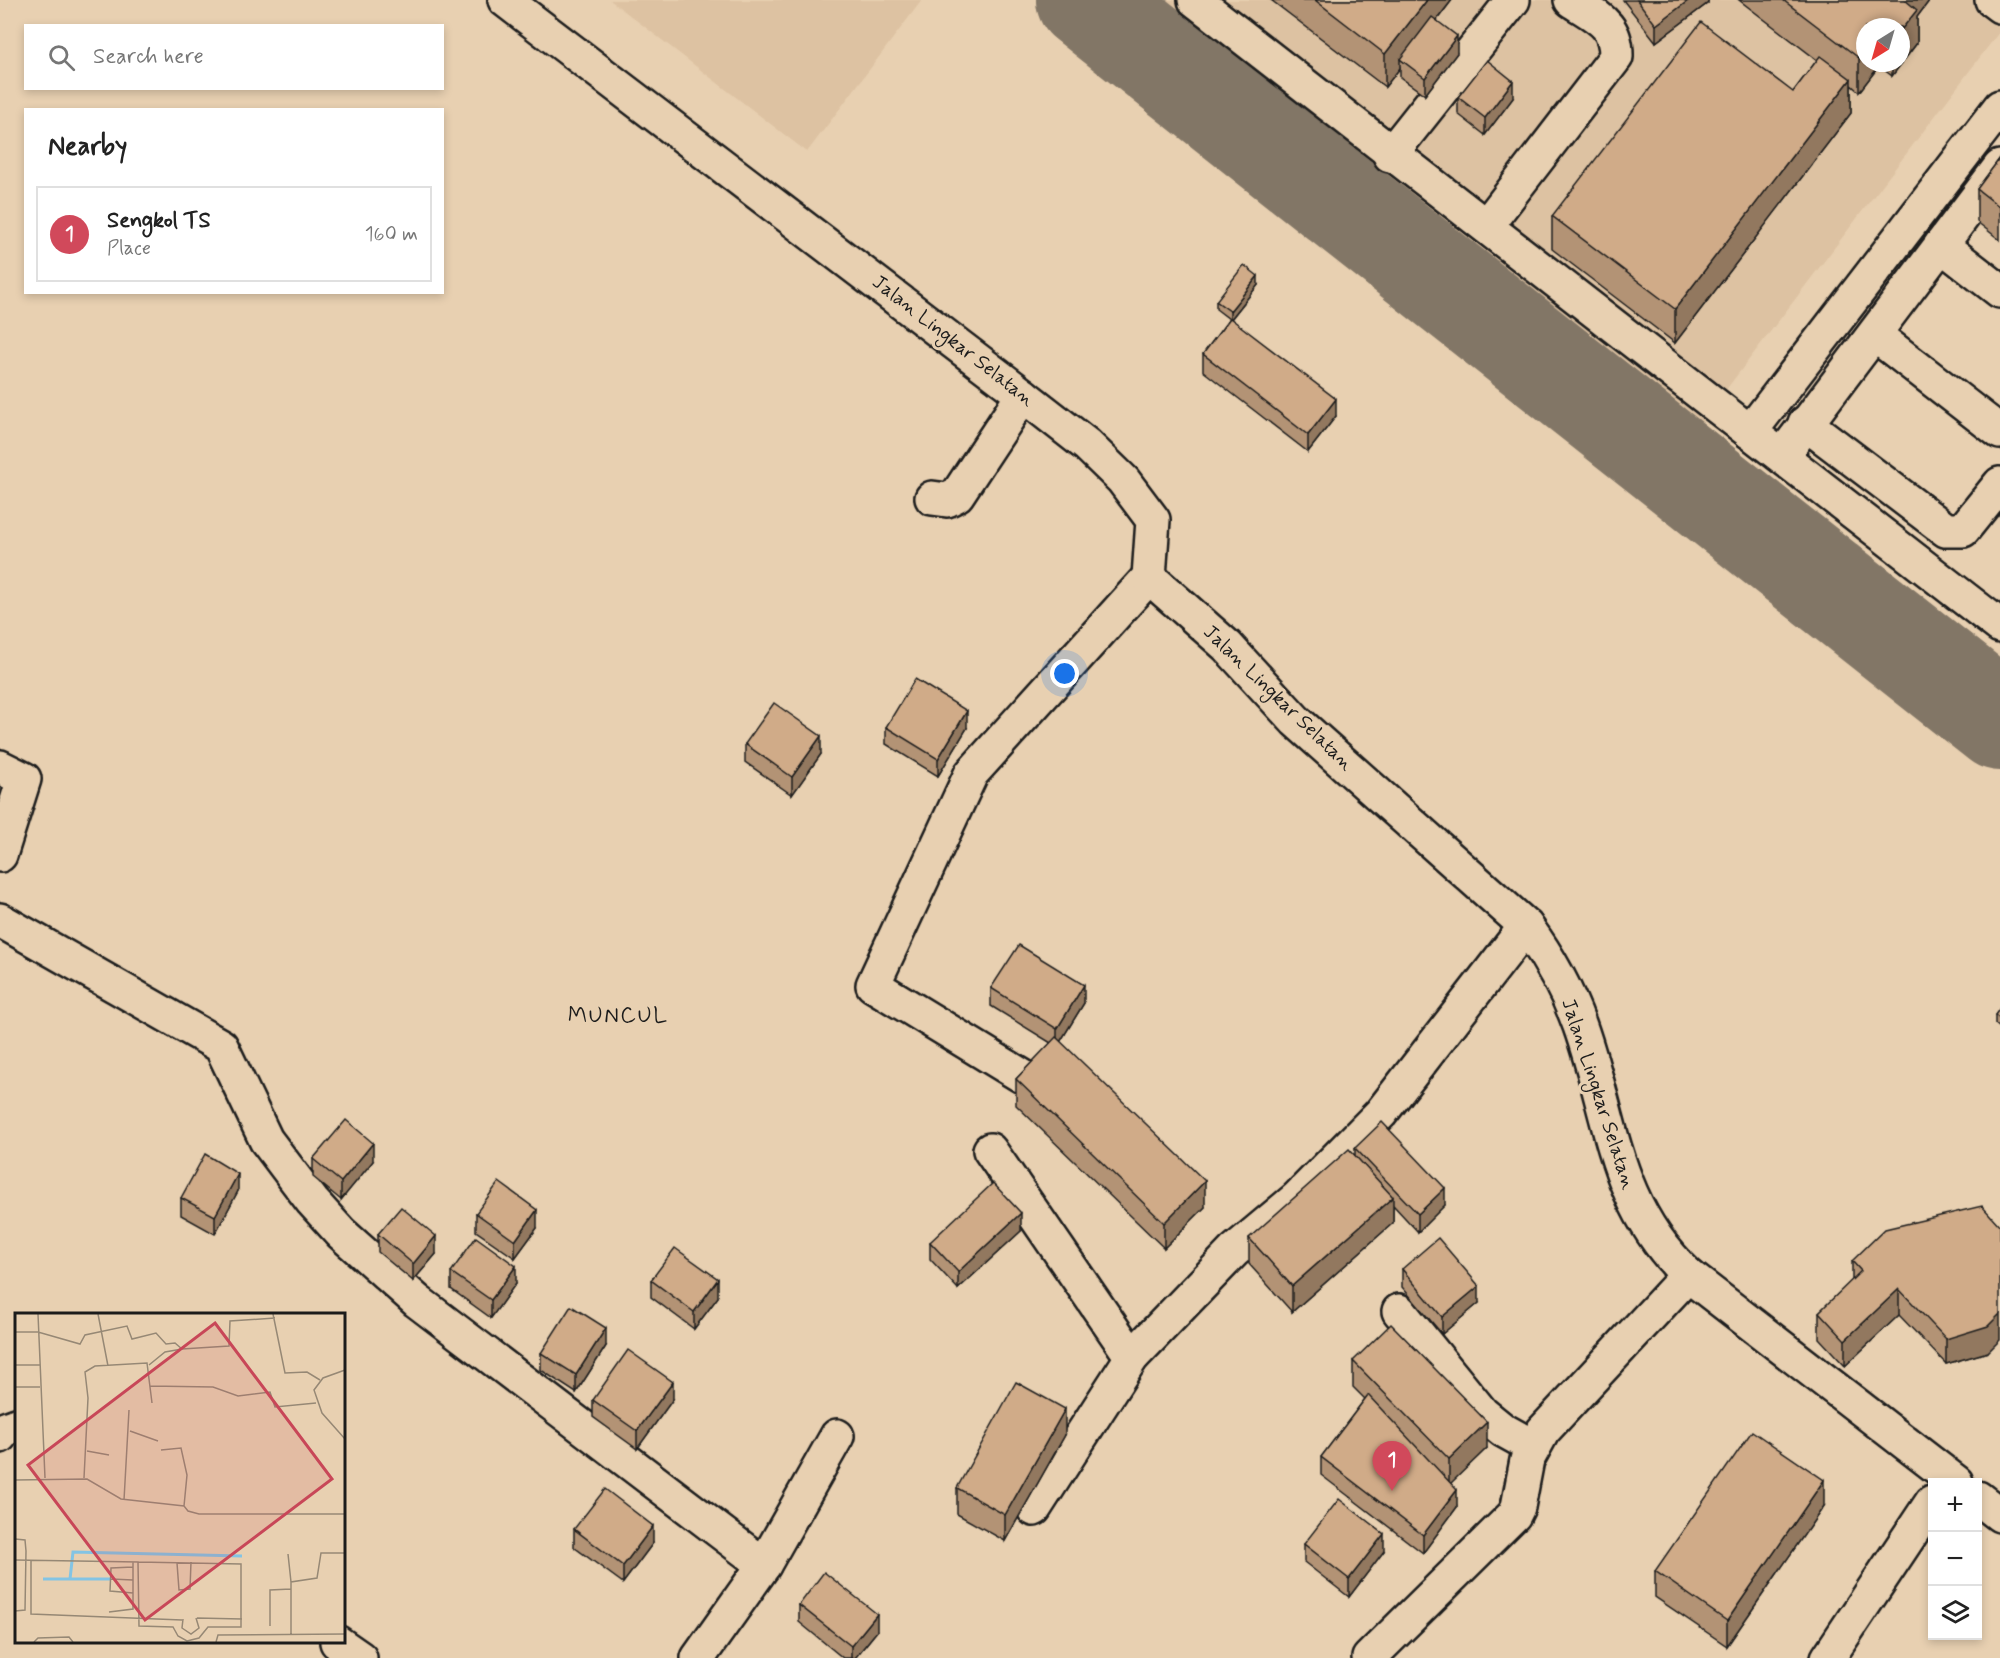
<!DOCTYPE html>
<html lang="en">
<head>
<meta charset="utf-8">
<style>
  body { margin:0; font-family:Mynerve,sans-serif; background:#f6f6f6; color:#222 }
  .controls { position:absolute; right:18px; bottom:18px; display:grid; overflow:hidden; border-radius:0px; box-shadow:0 3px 9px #0003 }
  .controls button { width:54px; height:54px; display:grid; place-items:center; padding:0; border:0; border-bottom:2px solid #e0e0e0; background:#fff; color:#222; font:30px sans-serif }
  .compass { position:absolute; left:1856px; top:18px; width:54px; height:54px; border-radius:50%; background:#fff; box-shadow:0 3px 9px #0003; rotate:217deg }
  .you { position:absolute; left:1065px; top:674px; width:21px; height:21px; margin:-15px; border:4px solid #fff; border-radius:50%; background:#1a73e8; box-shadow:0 0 0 9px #1a73e833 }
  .badge { display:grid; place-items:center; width:39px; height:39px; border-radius:50%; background:#d1495b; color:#fff; font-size:20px; font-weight:700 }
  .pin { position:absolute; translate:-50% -50px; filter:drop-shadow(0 2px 3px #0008) }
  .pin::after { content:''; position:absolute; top:32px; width:21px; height:18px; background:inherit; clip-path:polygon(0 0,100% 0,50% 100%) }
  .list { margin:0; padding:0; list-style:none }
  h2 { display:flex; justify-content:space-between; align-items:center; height:78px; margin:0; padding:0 24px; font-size:26px }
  h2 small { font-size:20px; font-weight:400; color:#767676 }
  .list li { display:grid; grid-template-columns:39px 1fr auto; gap:18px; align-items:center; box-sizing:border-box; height:96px; margin:0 12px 12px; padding:0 12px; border:2px solid #e0e0e0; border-radius:0px }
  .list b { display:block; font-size:22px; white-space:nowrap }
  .list p { margin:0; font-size:20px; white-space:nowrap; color:#767676 }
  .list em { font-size:20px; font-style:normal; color:#767676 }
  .icon { flex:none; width:33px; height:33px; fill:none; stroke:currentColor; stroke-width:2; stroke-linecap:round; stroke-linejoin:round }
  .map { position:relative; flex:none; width:2000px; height:1658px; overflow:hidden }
  .search { position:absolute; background:#fff; box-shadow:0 3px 9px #0003; left:24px; top:24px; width:420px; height:66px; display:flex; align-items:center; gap:15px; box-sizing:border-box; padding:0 21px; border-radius:0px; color:#767676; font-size:22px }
  .panel { position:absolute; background:#fff; box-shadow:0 3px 9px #0003; left:24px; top:108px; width:420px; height:186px; border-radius:0px }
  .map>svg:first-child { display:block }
  .built { fill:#ddc2a2; fill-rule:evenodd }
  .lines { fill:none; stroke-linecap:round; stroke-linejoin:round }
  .taxiway { stroke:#827666; stroke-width:100 }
  .minor-casing { stroke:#1c1c1c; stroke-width:38 }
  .major-casing { stroke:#1c1c1c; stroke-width:38 }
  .minor { stroke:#e8d0b1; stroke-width:33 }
  .major { stroke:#e8d0b1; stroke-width:33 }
  .wall { fill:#b39375; stroke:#1c1c1c; stroke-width:1.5; fill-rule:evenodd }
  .shaded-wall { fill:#92785f; stroke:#1c1c1c; stroke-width:1.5 }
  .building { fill:#d0ab88; stroke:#1c1c1c; stroke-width:1.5 }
  .labels { text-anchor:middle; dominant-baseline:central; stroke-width:6; stroke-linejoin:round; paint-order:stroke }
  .street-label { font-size:20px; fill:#1c1c1c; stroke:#e8d0b1 }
  .quarter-label { font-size:22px; letter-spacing:1.5px; fill:#1c1c1c; stroke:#e8d0b1 }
  .inset-river { fill:none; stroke:#83c4e4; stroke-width:3 }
  .inset-road { fill:none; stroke:#968875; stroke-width:1.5 }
  .view { fill:#c84758; fill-opacity:0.15; stroke:#c84758; stroke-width:3 }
  .inset-edge { fill:none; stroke:#1c1c1c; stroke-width:3 }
</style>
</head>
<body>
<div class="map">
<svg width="2000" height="1658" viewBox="0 0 2000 1658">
  <rect width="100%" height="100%" fill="#e8d0b1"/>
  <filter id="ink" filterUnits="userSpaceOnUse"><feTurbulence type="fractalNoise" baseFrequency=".0167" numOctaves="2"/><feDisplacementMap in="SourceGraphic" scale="12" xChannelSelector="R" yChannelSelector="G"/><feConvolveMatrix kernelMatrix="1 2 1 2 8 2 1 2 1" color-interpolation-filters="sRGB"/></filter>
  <g filter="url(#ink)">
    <g class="built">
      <path d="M610,0h312l-115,152z"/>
      <path d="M1154,0h846v31l-301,394zM1865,27h36v36h-36z"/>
    </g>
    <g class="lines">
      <path class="taxiway" d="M1086,0l914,721"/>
      <g class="minor-casing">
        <g id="minor">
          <path d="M1195,0l555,432"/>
          <path d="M1992,0l8,6"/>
          <path d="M2000,107l-250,325 250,194"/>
          <path d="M1390,155l123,-155"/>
          <path d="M1486,226l130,-169c1,-34 -20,-40 -45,-57"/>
          <path d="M1941,245l59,46"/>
          <path d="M1875,335l125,97"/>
          <path d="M1805,423l141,107h17l37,-46"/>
          <path d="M1782,456l218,-289"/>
          <path d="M932,498l15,2 10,-5 66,-100"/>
          <path d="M0,767l24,12 -24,76"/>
          <path d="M0,920l221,126 45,94 46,61 29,32 76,68 347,264"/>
          <path d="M1022,1076l-149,-91 98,-211 178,-197"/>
          <path d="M990,1150l142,207"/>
          <path d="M1399,1311l83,102 21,17 29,16"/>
          <path d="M0,1436l5,-7 11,-4"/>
          <path d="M1034,1509l98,-152 102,-106 62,-52 85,-86 145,-187"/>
          <path d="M337,1642l23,16"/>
          <path d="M698,1658l66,-93 73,-129"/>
          <path d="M1369,1658l145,-143 4,-8 9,-47 16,-29 145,-156"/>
          <path d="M1828,1658l104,-156"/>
        </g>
      </g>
      <g class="major-casing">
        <g id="major">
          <path d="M505,0l518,395 64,50 36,35 30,40 -4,57 78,69 69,75 230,205c23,31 41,64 54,100 33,93 32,176 108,249l268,207"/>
          <path d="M1978,1498l22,17"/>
        </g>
      </g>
      <use href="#minor" class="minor"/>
      <use href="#major" class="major"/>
    </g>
    <g class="wall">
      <path d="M1271,0h181l-15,20 20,33 -32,42 -25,-18v-9l-15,19z"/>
      <path d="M1623,0h85v3l-52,39z"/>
      <path d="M1739,0h190v1l-12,16v26l-25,33 -13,-10 -20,26 -8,-7v28l-176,230 -123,-94v-33l241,-124 24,-32zM1865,27h36v36h-36z"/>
      <path d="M1458,97l55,1 -28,37 -27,-21z"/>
      <path d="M2000,158v82l-23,-18v-33z"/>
      <path d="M1258,285l-27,34 105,97 -28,36 -105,-81v-17l26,-35 -13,-10v-8z"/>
      <path d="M886,727l81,1 -29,48 -52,-32z"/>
      <path d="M745,744l76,10 -29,41 -47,-33z"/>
      <path d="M991,988l93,15 -24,39 145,165 -41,41 -148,-143v-26l35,-36 -60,-37z"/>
      <path d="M2000,1008v20l-5,-4v-9z"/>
      <path d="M1355,1148l90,57 -27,27 -25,-27v18l-101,89 -43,-48v-26l106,-83z"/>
      <path d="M313,1159l60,2 -32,39 -28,-23z"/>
      <path d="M238,1191l-23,43 -34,-19v-17z"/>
      <path d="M476,1213l61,15 -22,30 -39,-27z"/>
      <path d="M2000,1226l-12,126 -42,12 -47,-49 -54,51 -26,-28v-26l33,-31v-20z"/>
      <path d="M1021,1231l-63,58 -28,-30v-17z"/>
      <path d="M378,1234l58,20 -23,27 -35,-29z"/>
      <path d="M1402,1269l77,34 -37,31 -40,-47z"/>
      <path d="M451,1272l65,11 -25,35 -40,-29z"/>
      <path d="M651,1280l67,17 -24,32 -43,-32z"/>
      <path d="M606,1346l-30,47 -35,-23v-17z"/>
      <path d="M1353,1361l134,87 -37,35 7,24 -34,46 -102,-78v-18l44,-58 -12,-12z"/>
      <path d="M673,1399l-36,50 -44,-32v-17z"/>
      <path d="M1065,1435l-60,106 -48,-27v-26z"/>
      <path d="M1824,1506l-97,140 -72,-49v-26z"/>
      <path d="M574,1529l79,14 -30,40 -49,-36z"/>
      <path d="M1304,1544l80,7 -35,46 -45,-35z"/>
      <path d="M799,1605l78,26 -22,27h-12l-44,-36z"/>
    </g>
    <g class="shaded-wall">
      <path d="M1427,0h25l-48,62 -4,-3v9l-15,19v-33z"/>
      <path d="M1689,0h19v3l-52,39v-17z"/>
      <path d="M1904,0h25v1l-12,16v26l-25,33v-13h9v-33z"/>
      <path d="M1457,36v17l-32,42v-17z"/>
      <path d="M1865,51v12h14v3l-20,26v-34z"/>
      <path d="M1851,79v34l-176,230v-34z"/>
      <path d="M1513,81v17l-28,37v-17z"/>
      <path d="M1258,276v9l-28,35v-9z"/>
      <path d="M1336,399v17l-28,36v-17z"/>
      <path d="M967,711v17l-29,48v-17z"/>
      <path d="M821,736v18l-29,41v-18z"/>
      <path d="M1084,985v18l-27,44v-18z"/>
      <path d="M373,1143v18l-32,39v-18z"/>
      <path d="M238,1174v17l-23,43v-18z"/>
      <path d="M1205,1181v26l-41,41v-25z"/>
      <path d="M1445,1188v17l-27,27v-18z"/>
      <path d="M1393,1197v26l-101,89v-26z"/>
      <path d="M537,1210v18l-22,30v-17z"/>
      <path d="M1021,1213v18l-63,58v-17z"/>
      <path d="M436,1236v18l-23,27v-17z"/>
      <path d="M516,1266v17l-25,35v-18z"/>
      <path d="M718,1279v18l-24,32v-17z"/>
      <path d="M1479,1286v17l-37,31v-17z"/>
      <path d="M1899,1289v26l-54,51v-26z"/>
      <path d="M2000,1314v26l-12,12 -42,12v-25z"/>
      <path d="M606,1328v18l-30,47v-18z"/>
      <path d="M673,1382v17l-36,50v-18z"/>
      <path d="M1065,1409v26l-60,106v-26z"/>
      <path d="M1487,1422v26l-38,37v-26z"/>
      <path d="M1824,1480v26l-97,140v-25z"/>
      <path d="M1457,1490v17l-34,46v-18z"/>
      <path d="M653,1526v17l-30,40v-17z"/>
      <path d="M1384,1534v17l-35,46v-18z"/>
      <path d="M877,1614v17l-22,27h-4v-12z"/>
    </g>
    <g class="building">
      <path d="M1315,0h112l-42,54z"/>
      <path d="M1637,0h52l-33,25z"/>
      <path d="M1783,0h122l12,10 -16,20v-3h-36v24l-6,7z"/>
      <path d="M1432,17l25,19 -32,42 -25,-19z"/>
      <path d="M1701,22l92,70 27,-36 31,23 -176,230 -123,-93z"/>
      <path d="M1487,60l26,21 -28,37 -27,-21z"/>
      <path d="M2000,158v49l-23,-18z"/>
      <path d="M1244,265l14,11 -28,35 -14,-10z"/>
      <path d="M1230,318l106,81 -28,36 -105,-81z"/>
      <path d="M915,679l52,32 -29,48 -52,-32z"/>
      <path d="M774,703l47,33 -29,41 -47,-33z"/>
      <path d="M1019,945l65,40 -27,44 -66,-41z"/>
      <path d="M2000,1008v11l-5,-4z"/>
      <path d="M1056,1037l149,144 -41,42 -148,-144z"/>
      <path d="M346,1120l27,23 -32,39 -28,-23z"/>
      <path d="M1382,1122l63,66 -27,26 -63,-66z"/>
      <path d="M1349,1149l44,48 -101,89 -43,-48z"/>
      <path d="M205,1154l33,20 -23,42 -34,-18z"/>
      <path d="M499,1182l38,28 -22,31 -39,-28z"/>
      <path d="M993,1183l28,30 -63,59 -28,-30z"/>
      <path d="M1982,1206l18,20v88l-12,12 -42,13 -47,-50 -54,51 -26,-28 42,-41 -9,-10 33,-32z"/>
      <path d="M401,1207l35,29 -23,28 -35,-30z"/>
      <path d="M476,1237l40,29 -25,34 -40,-28z"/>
      <path d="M1438,1238l41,48 -37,31 -40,-48z"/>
      <path d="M675,1248l43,31 -24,33 -43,-32z"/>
      <path d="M571,1306l35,22 -30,47 -35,-22z"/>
      <path d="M1391,1324l96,98 -38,37 -96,-98z"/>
      <path d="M628,1350l45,32 -36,49 -44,-31z"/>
      <path d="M1016,1382l49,27 -60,106 -48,-27z"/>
      <path d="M1368,1395l89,95 -34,45 -102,-78z"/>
      <path d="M1752,1431l72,49 -97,141 -72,-50z"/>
      <path d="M605,1489l48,37 -30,40 -49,-37z"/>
      <path d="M1339,1499l45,35 -35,45 -45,-35z"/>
      <path d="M824,1572l53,42 -26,32 -52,-41z"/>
    </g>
  </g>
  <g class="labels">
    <g class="street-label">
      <text transform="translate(953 341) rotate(38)">Jalan Lingkar Selatan</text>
      <text transform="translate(1278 698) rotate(44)">Jalan Lingkar Selatan</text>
      <text transform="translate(1598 1094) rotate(72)">Jalan Lingkar Selatan</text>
    </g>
    <g class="quarter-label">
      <text x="618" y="1016">MUNCUL</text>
    </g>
  </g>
  <g transform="translate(15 1313)">
    <rect width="330" height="330" fill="#e8d0b1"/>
    <path class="inset-river" d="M28,266h68M55,266l3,-27 169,4"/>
    <path class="inset-road" d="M23,1l7,164M83,1l10,52M258,1l12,59 22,-1 13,8M0,19h23l42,12 5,-9 42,-9 5,13 24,-6 10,11 9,-1 7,6 47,-3 1,-25 45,-3M0,52h25M134,52l16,-13 17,-3M330,57l-22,8 -9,12 8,23 23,26M135,73l63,1 25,9 32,-4 5,15 41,-4M0,74h25M115,118l28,10M146,137l20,-2 6,27 -3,31M72,138l22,4M69,165l4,-80 -3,-26 10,-6 52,-3 5,40M0,167l72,-1 34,20 63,7 4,5 11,3h146M109,187l5,-90M0,226l10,1 1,11 -1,59 -10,1M273,241l3,28M0,247l123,2 1,64 34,1 5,9 9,5 12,-3 9,-11h33v-63l-103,-2M16,247v54l151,6M162,250l2,27 11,-1 1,-27M96,266l22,1M118,280l-23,-2 1,-23 22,-1M94,299l24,-3v-47M182,305l45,1M168,306l-1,9 9,6 8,-6 -3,-10M255,313v-36l21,-1M276,321v-52l26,-4 4,-25h24M19,329l4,-4 31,-1 4,5M201,329l2,-7 127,-1"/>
    <path class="view" d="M200,10l117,156 -187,141 -117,-155z"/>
    <rect width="330" height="330" class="inset-edge"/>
  </g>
</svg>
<div class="controls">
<button>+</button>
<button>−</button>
<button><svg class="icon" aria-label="layers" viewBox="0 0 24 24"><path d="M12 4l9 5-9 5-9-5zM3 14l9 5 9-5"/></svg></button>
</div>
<svg class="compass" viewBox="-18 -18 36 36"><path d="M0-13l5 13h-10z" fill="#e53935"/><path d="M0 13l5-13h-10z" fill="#767676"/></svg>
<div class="you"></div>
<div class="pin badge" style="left:1392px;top:1491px">1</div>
<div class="search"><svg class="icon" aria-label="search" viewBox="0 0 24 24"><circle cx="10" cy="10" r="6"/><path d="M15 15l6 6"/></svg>Search here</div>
<section class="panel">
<h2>Nearby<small></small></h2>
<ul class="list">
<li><span class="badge">1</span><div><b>Sengkol TS</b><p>Place</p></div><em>160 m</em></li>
</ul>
</section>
</div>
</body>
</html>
